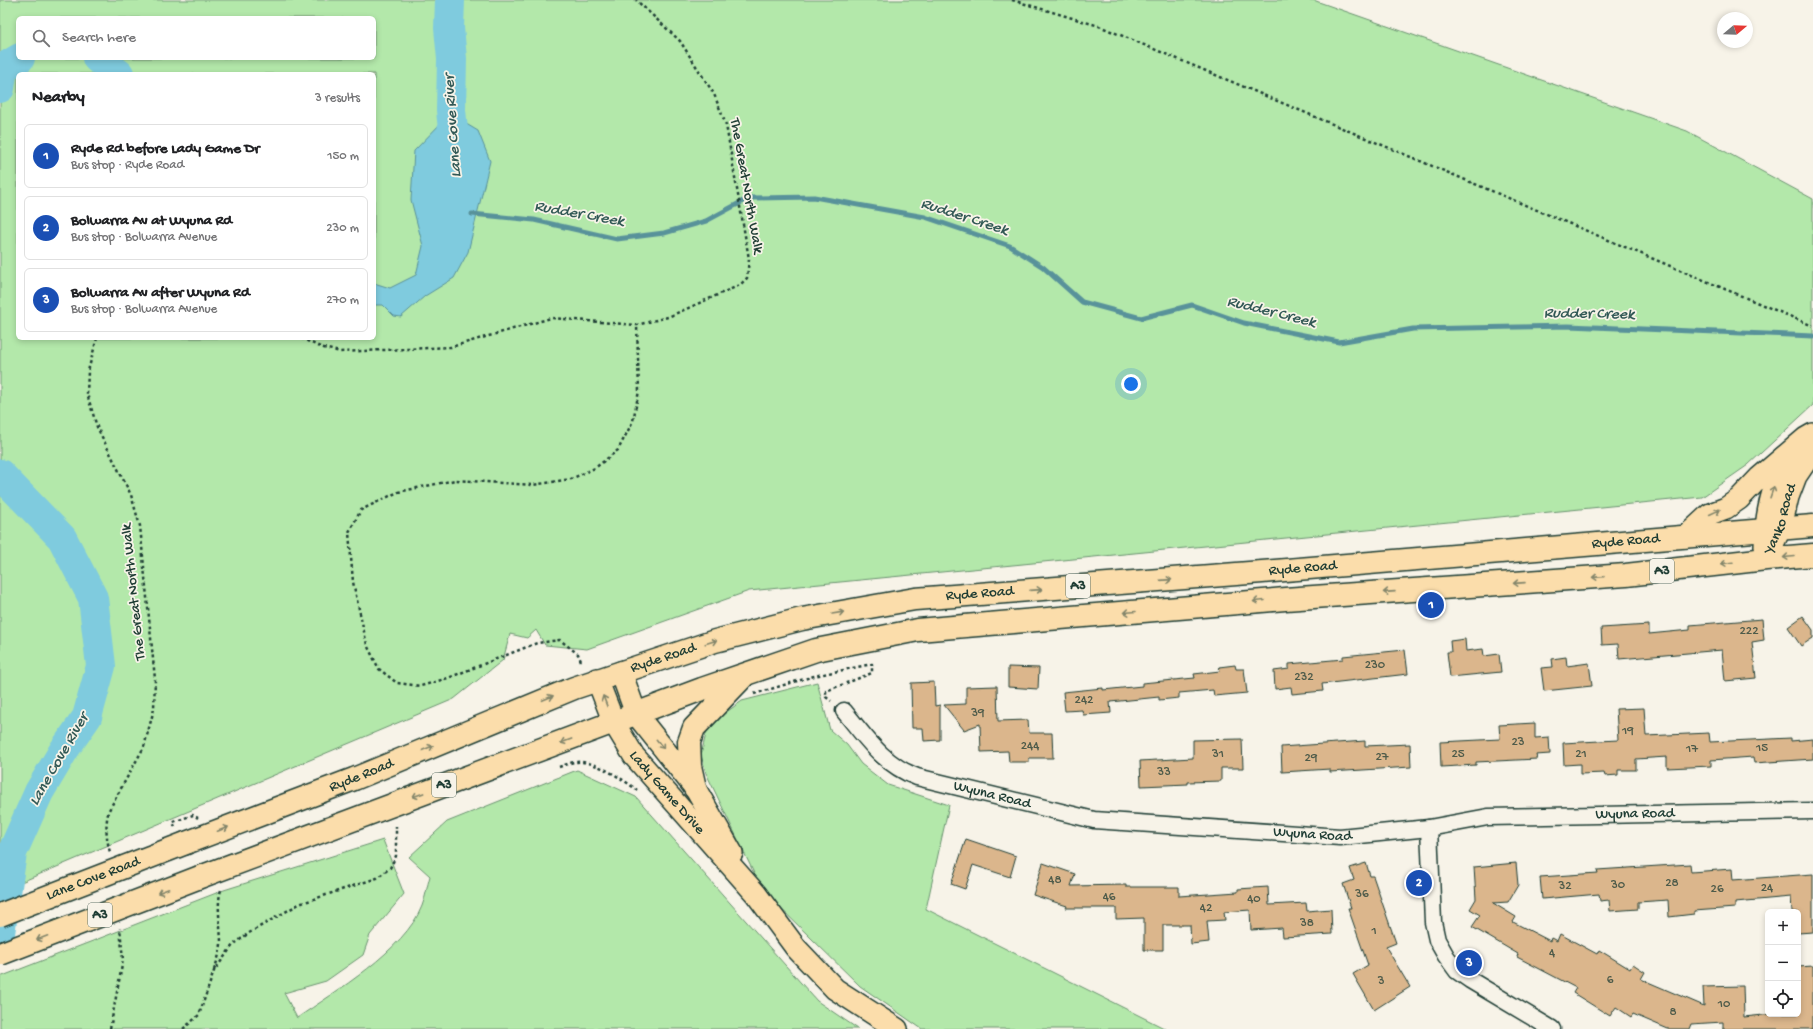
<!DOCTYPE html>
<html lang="en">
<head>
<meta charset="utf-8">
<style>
  body { margin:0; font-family:"Gochi Hand",sans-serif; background:#f6f6f6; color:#202124 }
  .controls { position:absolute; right:12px; bottom:12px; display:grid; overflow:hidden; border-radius:6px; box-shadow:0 2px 6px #0003 }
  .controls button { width:36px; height:36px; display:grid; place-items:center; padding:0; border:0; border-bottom:1px solid #e0e0e0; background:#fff; color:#202124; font:20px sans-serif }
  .compass { position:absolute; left:1717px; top:12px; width:36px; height:36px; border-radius:50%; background:#fff; box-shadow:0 2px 6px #0003; rotate:71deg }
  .you { position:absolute; left:1131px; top:384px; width:14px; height:14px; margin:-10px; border:3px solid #fff; border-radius:50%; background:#1a73e8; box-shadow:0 0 0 6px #1a73e833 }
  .badge { display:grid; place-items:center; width:26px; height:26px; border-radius:50%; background:#db2777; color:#fff; font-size:13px; font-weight:700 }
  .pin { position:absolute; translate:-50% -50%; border:2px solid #fff; box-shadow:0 1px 4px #0006 }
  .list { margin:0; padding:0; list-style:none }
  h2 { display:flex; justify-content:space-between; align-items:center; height:52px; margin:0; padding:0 16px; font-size:17px }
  h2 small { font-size:13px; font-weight:400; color:#757577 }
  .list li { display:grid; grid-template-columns:26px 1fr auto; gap:12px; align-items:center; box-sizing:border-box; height:64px; margin:0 8px 8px; padding:0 8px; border:1px solid #e0e0e0; border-radius:6px }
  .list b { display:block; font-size:15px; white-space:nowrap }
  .list p { margin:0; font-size:13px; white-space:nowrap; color:#757577 }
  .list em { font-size:13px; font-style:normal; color:#757577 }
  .icon { flex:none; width:22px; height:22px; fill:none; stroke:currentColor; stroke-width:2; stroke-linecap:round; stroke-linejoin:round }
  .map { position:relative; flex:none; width:1813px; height:1029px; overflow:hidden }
  .search { position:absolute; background:#fff; box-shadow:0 2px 6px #0003; left:16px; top:16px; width:360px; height:44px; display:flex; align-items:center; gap:10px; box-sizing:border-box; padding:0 14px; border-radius:6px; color:#757577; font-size:15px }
  .panel { position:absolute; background:#fff; box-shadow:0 2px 6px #0003; left:16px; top:72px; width:360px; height:268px; border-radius:6px }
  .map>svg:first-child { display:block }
  .green { fill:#b3e8aa; stroke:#69926f; fill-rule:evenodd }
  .water { fill:#7fcbde; stroke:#59929a }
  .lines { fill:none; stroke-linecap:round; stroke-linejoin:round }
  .stream { stroke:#59929a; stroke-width:5 }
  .river { stroke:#7fcbde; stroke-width:30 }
  .building { fill:#dbb68c; stroke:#1f3d34 }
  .minor-casing { stroke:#1f3d34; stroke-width:19 }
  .major-casing { stroke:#1f3d34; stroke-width:24 }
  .highway-casing { stroke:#1f3d34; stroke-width:25 }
  .path { stroke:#1f3d34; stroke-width:2.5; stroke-dasharray:3 3; stroke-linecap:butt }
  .minor { stroke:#f7f3e8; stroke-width:16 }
  .major { stroke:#fbddab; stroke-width:21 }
  .highway { stroke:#fbddab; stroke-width:22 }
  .highway-bridge-casing { stroke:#1f3d34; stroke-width:25; stroke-linecap:butt }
  .highway-bridge { stroke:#fbddab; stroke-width:22 }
  .oneway { stroke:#82856a }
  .labels { text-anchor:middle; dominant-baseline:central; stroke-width:3.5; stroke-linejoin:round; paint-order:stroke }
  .number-label { font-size:13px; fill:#4e5b4a }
  .shield { fill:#f7f3e8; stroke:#60746a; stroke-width:1 }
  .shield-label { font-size:14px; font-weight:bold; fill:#1f3d34 }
  .street-label { font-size:15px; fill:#1f3d34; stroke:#f7f3e8 }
  .water-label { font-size:16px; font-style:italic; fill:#325956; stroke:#f7f3e8 }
</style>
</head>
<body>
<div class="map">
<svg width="1813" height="1029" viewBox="0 0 1813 1029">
  <rect width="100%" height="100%" fill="#f7f3e8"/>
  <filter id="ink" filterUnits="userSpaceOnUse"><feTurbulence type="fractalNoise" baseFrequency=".025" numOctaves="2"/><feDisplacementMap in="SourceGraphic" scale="8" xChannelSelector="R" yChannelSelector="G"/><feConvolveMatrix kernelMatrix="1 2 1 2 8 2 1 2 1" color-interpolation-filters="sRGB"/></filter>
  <g filter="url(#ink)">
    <g class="green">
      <path d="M0,0h1313l374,131 126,68v206l-65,60 -46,32 -953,94 -162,58 -42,-4 -9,-15 -9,8 -17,-4 -7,26 -49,39 -454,192zM18,18h356v40h-356zM18,74h356v264h-356z"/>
      <path d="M817,682l13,48 17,15 14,19 27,21 61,20 -23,104 240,120h-244l-62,-43 -98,-96 -56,-117 -5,-18 7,-30 34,-24z"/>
      <path d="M577,770l59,27 181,204 41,28h-858v-52l224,-87 159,-50 21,54 -34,41 -7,20 -37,26 -42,12 13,25c38,-26 108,-68 125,-112 4,-10 5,-20 8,-30l-21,-19 38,-35z"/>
    </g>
    <path class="water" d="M446,118l17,4 15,9 12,30 -22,91 -14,26 -29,18 -24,21 -7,-1 -11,-11h-9v-22l16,5 26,-13 7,-29 -12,-46 3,-49z"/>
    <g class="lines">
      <path class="stream" d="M472,214l62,6 83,19 47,-6 42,-12 43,-23 65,-1 111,20 85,29 33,21 39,35 59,16 51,-13 52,18 95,19 74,-13 155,-3 245,10"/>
      <g class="river">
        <path d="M450,0l-1,28 3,31 -1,51 5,50"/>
        <path d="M97,58l22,16"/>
        <path d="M0,88l3,-20 17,-10"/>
        <path d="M0,474l62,64 31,60 8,68 -14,51 -23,33 -25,42 -27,61 -12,80"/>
      </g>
    </g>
    <g class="building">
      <path d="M1803,616l10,14v8l-12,8 -13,-19z"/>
      <path d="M1762,619l2,21 -12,2 4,36 -31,3 -3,-31 -103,9 -1,-15 -16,1 -1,-17 48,-3v9l41,-4v-5z"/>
      <path d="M1465,639l1,12 17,-2 1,7 15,-2 2,18 -51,5 -3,-25h4l-1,-11z"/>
      <path d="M1405,650l3,24 -86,10 1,7 -31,3 -1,-7 -16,2 -1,-18 15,-2v-5l54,-5v-3z"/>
      <path d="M1566,657l1,9 22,-3 3,23 -48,5 -3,-23 12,-1 -1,-8z"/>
      <path d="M1235,665l1,4h8l3,24 -33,3 -1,-6 -34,3v5l-20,2v-3l-49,5 1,11 -28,2 -1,-5 -17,1 -2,-19 40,-4v2l39,-4v-3l53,-5 -1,-4 26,-3 -1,-4z"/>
      <path d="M1008,667l31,1 -1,21 -30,-2z"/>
      <path d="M934,682l1,24 5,-1v35l-16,1 -1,-13h-11l-1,-45z"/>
      <path d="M997,686l1,35 30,-1 1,13h23l1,25h-24v4h-20l-1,-11 -27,1 -1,-28 -16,6 -20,-25 22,-1v-17z"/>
      <path d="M1644,708l2,28 63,-3 1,9 81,-4v3l22,-2v20l-59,4 -1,-6 -42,3v6l-44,2v-11l-31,2v11h-18v5l-13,1 -1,-3 -24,1v-10l-16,1 -1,-22 55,-3 -2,-31z"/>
      <path d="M1535,723v15l14,-1 1,17 -14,1 1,4 -61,3v3l-35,2 -1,-25 60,-3 -1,-14z"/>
      <path d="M1242,739l1,29h-22v13l-33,1v2l-47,2 -1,-25 53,-3v-18z"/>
      <path d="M1365,741v5l45,-2 1,23 -81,5v-3l-48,3 -1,-25z"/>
      <path d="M966,839l50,17 -6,21 -37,-12 -8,24 -14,-5z"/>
      <path d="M1043,863l32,11 -4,12 55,-1v2h53v9l59,-4v-3l30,-2 1,18 37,-2 1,8 24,-2 1,25 -49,3 -1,-9 -31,2 -1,-20 -26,2 1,8 -18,1 2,21 -18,2 -1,-19h-27v25h-19v-32l-28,1v-11h-50l1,-2 -34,-11z"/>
      <path d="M1366,863l4,13h3l23,67 -10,4 24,40 -36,23 -21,-36 15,-9 -20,-57h3l-8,-24 11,-4 -4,-12z"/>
      <path d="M1516,863l2,22 -10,17 -15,1 23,14 -3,5 37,19 1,-3 6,3 3,-7 37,20 2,-4 31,19 3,-5 12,8 -4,7 63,27 -1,-19 40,-1 1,31 29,-3h26l-1,-47 15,-1v63h-90v-7l-32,2 -2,5h-21l-35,-15 -2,3 -15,-10 -6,9 -37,-23 3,-5 -59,-31 1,-3 -46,-27 8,-12 -10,-6 6,-10 -2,-32z"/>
      <path d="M1690,864l1,8 41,-3 1,11 80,-6v58l-15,1v-21h-6l-1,-15 -56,5v6l-41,3v3l-25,3 -1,-17 -30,2v7l-28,2 -1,-11 -9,1 -1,-7 -57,5 -2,-22 58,-4 -1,-3z"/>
    </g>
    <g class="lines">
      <g class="minor-casing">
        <g id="minor">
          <path id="s1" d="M844,711c22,27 40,54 73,66l177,43 246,17 89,-9 59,-11 325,-6"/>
          <path d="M1429,828l4,94 4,18 9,16 11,15 13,9 82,49"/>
        </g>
      </g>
      <g class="major-casing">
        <g id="major">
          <path d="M1685,537l25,-23 16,-6 13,-9 20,-21 47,-40 7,-4"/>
          <path d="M1765,547c0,-34 8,-57 19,-90"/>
          <path id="s2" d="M1766,559l15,-32 7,-30 8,-21 17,-25"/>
          <path d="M621,672l15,42 59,74 37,65"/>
          <path id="s3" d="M597,679l17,44 20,33 122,138 40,54 39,41 62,40"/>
        </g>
      </g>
      <g class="highway-casing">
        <g id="highway">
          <path d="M695,788l-5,-22 -1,-24 5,-14 49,-51"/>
          <path id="s4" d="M186,843l168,-64 220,-91 141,-47 87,-22 113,-20 347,-27 551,-46"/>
          <path d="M200,877l502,-188 114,-39 102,-20 367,-31 341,-24 140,-16 47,-4"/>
        </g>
      </g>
      <g class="path">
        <path d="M1012,0l87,26 714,300"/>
        <path d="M97,338l-9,33 -1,23 10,33 34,68 9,31 15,153 -1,30 -10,38 -35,63c-4,13 -3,28 1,42"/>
        <path d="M301,338l19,9 20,5 111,-5 100,-29 86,7 31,-8 72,-32 7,-7 2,-19 -23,-134 -12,-31 -34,-53 -44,-41"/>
        <path d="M581,661l-3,-7 -18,-14 -23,3 -89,35 -27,8 -24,-3 -18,-14 -12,-24 -14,-63 -4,-50 12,-22 37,-18 57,-12 78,5 38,-6 24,-11 23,-18 15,-29 6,-30 -2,-66"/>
        <path d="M754,694l60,-18 58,-12v9l-46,18v6l5,4"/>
        <path d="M559,767c6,-2 12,-5 18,-5 17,-2 46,17 60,28"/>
        <path d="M175,827l-2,-5 20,-7 5,3"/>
        <path d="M214,970c3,-8 6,-17 7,-26 0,-17 -5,-38 0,-54"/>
        <path d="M110,1029l13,-69 -3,-32"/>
        <path d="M183,1029l16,-14 15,-44 19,-26 16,-12 50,-29 78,-26 13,-10 6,-12v-30"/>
      </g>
      <use href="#minor" class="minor"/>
      <use href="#major" class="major"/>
      <use href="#highway" class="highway"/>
      <g class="highway-bridge-casing">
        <g id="highway-bridge">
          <path id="s5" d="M0,915l186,-72"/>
          <path d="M0,954l200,-77"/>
        </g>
      </g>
      <use href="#highway-bridge" class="highway-bridge"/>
    </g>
    <defs><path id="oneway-shaft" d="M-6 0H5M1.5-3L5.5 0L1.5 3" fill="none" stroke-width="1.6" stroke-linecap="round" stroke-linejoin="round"/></defs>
    <g class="oneway">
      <use href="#oneway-shaft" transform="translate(1772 492) rotate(-71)"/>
      <use href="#oneway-shaft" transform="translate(1715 512) rotate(-25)"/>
      <use href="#oneway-shaft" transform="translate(1789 557) rotate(175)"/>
      <use href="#oneway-shaft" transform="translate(1727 563) rotate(173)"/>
      <use href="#oneway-shaft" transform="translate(1598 577) rotate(176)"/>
      <use href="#oneway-shaft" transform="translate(1166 580) rotate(-4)"/>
      <use href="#oneway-shaft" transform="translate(1519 583) rotate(176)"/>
      <use href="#oneway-shaft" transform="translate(1036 590) rotate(-4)"/>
      <use href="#oneway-shaft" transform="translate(1389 592) rotate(176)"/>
      <use href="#oneway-shaft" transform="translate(1259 601) rotate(175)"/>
      <use href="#oneway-shaft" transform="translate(1130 612) rotate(175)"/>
      <use href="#oneway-shaft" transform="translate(838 613) rotate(-10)"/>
      <use href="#oneway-shaft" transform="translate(711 642) rotate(-17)"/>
      <use href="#oneway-shaft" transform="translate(548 698) rotate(-23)"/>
      <use href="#oneway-shaft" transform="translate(605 701) rotate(-111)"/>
      <use href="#oneway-shaft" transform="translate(566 741) rotate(160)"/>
      <use href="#oneway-shaft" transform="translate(660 744) rotate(52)"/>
      <use href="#oneway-shaft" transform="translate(428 748) rotate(-23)"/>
      <use href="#oneway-shaft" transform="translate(418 795) rotate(160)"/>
      <use href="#oneway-shaft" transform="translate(223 829) rotate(-21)"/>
      <use href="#oneway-shaft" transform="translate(163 891) rotate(159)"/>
      <use href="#oneway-shaft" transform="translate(42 938) rotate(159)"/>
    </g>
  </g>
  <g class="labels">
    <g class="number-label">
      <text x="1749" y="631">222</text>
      <text x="1375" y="665">230</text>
      <text x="1304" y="677">232</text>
      <text x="1084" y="700">242</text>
      <text x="978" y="713">39</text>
      <text x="1628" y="731">19</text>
      <text x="1518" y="742">23</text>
      <text x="1030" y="746">244</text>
      <text x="1762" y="748">15</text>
      <text x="1692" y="749">17</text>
      <text x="1218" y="754">31</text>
      <text x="1458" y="754">25</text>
      <text x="1581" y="754">21</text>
      <text x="1382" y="757">27</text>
      <text x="1311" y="758">29</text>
      <text x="1164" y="772">33</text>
      <text x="1055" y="880">48</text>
      <text x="1672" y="883">28</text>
      <text x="1618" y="885">30</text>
      <text x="1565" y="886">32</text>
      <text x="1767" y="888">24</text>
      <text x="1717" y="889">26</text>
      <text x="1362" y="894">36</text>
      <text x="1109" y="897">46</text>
      <text x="1254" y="899">40</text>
      <text x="1206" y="908">42</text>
      <text x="1307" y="923">38</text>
      <text x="1374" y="931">1</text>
      <text x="1552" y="953">4</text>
      <text x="1610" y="980">6</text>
      <text x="1381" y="981">3</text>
      <text x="1724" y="1004">10</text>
      <text x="1673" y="1012">8</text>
    </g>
    <g class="shield">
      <rect x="1650" y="559" width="24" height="24" rx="3"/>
      <rect x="1066" y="574" width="24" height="24" rx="3"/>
      <rect x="432" y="773" width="24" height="24" rx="3"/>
      <rect x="88" y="903" width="24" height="24" rx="3"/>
    </g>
    <g class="shield-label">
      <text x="1662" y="571">A3</text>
      <text x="1078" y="586">A3</text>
      <text x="444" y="785">A3</text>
      <text x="100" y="915">A3</text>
    </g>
    <g class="street-label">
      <text transform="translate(746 186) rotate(80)">The Great North Walk</text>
      <text stroke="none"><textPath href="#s2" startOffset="43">Yanko Road</textPath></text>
      <text stroke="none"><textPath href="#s4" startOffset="1484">Ryde Road</textPath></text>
      <text stroke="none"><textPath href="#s4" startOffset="1160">Ryde Road</textPath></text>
      <text transform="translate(134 592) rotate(-96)">The Great North Walk</text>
      <text stroke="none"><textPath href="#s4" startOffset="836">Ryde Road</textPath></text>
      <text stroke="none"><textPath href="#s4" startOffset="512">Ryde Road</textPath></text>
      <text stroke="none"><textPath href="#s4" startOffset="188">Ryde Road</textPath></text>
      <text stroke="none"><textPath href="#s3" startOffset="135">Lady Game Drive</textPath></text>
      <text stroke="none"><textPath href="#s1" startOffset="177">Wyuna Road</textPath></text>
      <text stroke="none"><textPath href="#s1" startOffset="825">Wyuna Road</textPath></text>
      <text stroke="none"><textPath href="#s1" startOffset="501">Wyuna Road</textPath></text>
      <text stroke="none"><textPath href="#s5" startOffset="100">Lane Cove Road</textPath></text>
    </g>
    <g class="water-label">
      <text transform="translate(454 126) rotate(-94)">Lane Cove River</text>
      <text transform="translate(579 215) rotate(10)">Rudder Creek</text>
      <text transform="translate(964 218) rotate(18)">Rudder Creek</text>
      <text transform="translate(1271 313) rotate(14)">Rudder Creek</text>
      <text transform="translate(1589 315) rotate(1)">Rudder Creek</text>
      <text transform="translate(60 760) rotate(-60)">Lane Cove River</text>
    </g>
  </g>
</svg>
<div class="controls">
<button>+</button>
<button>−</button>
<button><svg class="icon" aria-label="locate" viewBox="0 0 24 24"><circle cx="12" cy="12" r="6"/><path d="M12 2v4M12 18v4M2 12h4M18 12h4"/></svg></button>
</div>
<svg class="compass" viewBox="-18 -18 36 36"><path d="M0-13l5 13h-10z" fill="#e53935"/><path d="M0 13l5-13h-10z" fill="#757577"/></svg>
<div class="you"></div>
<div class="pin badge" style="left:1431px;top:605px;background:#1a4fb4">1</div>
<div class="pin badge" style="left:1419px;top:883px;background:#1a4fb4">2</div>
<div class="pin badge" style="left:1469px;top:963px;background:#1a4fb4">3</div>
<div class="search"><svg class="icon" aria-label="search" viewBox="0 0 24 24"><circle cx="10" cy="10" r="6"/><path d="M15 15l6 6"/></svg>Search here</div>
<section class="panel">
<h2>Nearby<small>3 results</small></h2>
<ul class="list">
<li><span class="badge" style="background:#1a4fb4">1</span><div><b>Ryde Rd before Lady Game Dr</b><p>Bus stop · Ryde Road</p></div><em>150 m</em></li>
<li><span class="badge" style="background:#1a4fb4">2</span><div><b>Bolwarra Av at Wyuna Rd</b><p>Bus stop · Bolwarra Avenue</p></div><em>230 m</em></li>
<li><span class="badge" style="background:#1a4fb4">3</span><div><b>Bolwarra Av after Wyuna Rd</b><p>Bus stop · Bolwarra Avenue</p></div><em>270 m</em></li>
</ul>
</section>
</div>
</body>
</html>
